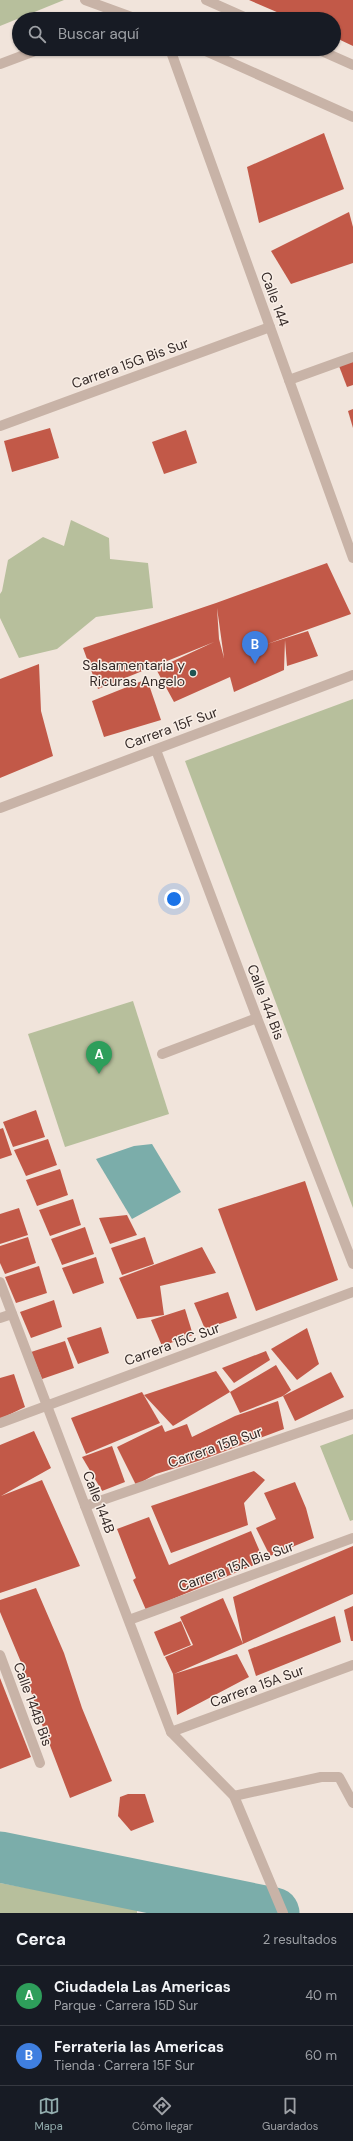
<!DOCTYPE html>
<html lang="es">
<head>
<meta charset="utf-8">
<style>
  body { margin:0; font-family:"DM Sans",sans-serif; background:#20242c; color:#f1f3f6 }
  .you { position:absolute; left:174px; top:899px; width:14px; height:14px; margin:-10px; border:3px solid #fff; border-radius:50%; background:#1a73e8; box-shadow:0 0 0 6px #1a73e833 }
  .badge { display:grid; place-items:center; width:26px; height:26px; border-radius:50%; background:#92acad; color:#fff; font-size:13px; font-weight:700 }
  .pin { position:absolute; translate:-50% -33px; filter:drop-shadow(0 1px 2px #0008) }
  .pin::after { content:''; position:absolute; top:21px; width:14px; height:12px; background:inherit; clip-path:polygon(0 0,100% 0,50% 100%) }
  .list { margin:0; padding:0; list-style:none }
  h2 { display:flex; justify-content:space-between; align-items:center; height:52px; margin:0; padding:0 16px; font-size:17px }
  h2 small { font-size:13px; font-weight:400; color:#9ea1a6 }
  .list li { display:grid; grid-template-columns:26px 1fr auto; gap:12px; align-items:center; box-sizing:border-box; height:60px; padding:0 16px; border-top:1px solid #363941 }
  .list b { display:block; font-size:15px; white-space:nowrap }
  .list p { margin:0; font-size:13px; white-space:nowrap; color:#9ea1a6 }
  .list em { font-size:13px; font-style:normal; color:#9ea1a6 }
  .icon { flex:none; width:22px; height:22px; fill:none; stroke:currentColor; stroke-width:2; stroke-linecap:round; stroke-linejoin:round }
  .map { position:relative; flex:none; width:353px; height:1913px; overflow:hidden }
  .search { position:absolute; background:#171b24; box-shadow:0 1px 3px #0004; left:12px; right:12px; top:12px; height:44px; display:flex; align-items:center; gap:10px; box-sizing:border-box; padding:0 14px; border-radius:22px; color:#9ea1a6; font-size:15px }
  .sheet { height:172px; background:#171b24 }
  nav { display:flex; justify-content:space-around; align-items:center; box-sizing:border-box; height:56px; border-top:1px solid #363941; background:#171b24; font-size:11px; color:#9ea1a6 }
  nav a { display:grid; justify-items:center; gap:2px }
  nav .on { color:#92acad }
  .map>svg:first-child { display:block }
  .green { fill:#b7bf9c }
  .water { fill:#7badaa }
  .lines { fill:none; stroke-linecap:round; stroke-linejoin:round }
  .river { stroke:#7badaa; stroke-width:51 }
  .building { fill:#c25948; fill-rule:evenodd }
  .service { stroke:#c8b3a7; stroke-width:10 }
  .minor { stroke:#c8b3a7; stroke-width:10 }
  .poi-dot { fill:#1f5553; stroke:#f9efe7; stroke-width:1.5 }
  .labels { text-anchor:middle; dominant-baseline:central; stroke-width:3; stroke-linejoin:round; paint-order:stroke }
  .street-label { font-size:14px; fill:#352a28; stroke:#f9efe7 }
  .poi-label { font-size:14px; fill:#352a28; stroke:#f9efe7; text-anchor:end }
</style>
</head>
<body>
<div class="map">
<svg width="353" height="1913" viewBox="0 0 353 1913">
  <rect width="100%" height="100%" fill="#f1e4db"/>
  <g class="green">
    <path d="M0,0h64l-64,26z"/>
    <path d="M71,520l38,18 1,21 38,4 5,45 -57,9 -39,32 -38,9 -19,-40v-24l2,-3 6,-31 35,-23 21,9z"/>
    <path d="M353,699v509l-168,-447z"/>
    <path d="M133,1001l36,113 -104,33 -37,-113z"/>
    <path d="M353,1434v86l-3,1 -30,-75z"/>
    <path d="M0,1883l137,25v5h-137z"/>
  </g>
  <path class="water" d="M152,1144l29,48 -49,27 -36,-60 38,-13z"/>
  <g class="lines">
    <path class="river" d="M0,1857l274,56"/>
  </g>
  <g class="building">
    <path d="M249,0h104v46l-19,-9v-18h-41z"/>
    <path d="M324,133l20,56 -85,34 -12,-56z"/>
    <path d="M349,212l4,15v36l-62,21 -20,-33z"/>
    <path d="M353,361v24l-6,2 -8,-21z"/>
    <path d="M353,409v19l-5,-17z"/>
    <path d="M50,428l9,30 -47,14 -8,-31z"/>
    <path d="M186,430l11,33 -33,11 -12,-32z"/>
    <path d="M327,563l24,51 -84,30 41,-13 10,25 -31,10 -2,-26 -1,30 -50,22 -4,-15 -56,25 -18,-33 58,-27 -116,47 -15,-41 133,-45zM217,608l7,50 -5,-19z"/>
    <path d="M39,664l2,47 12,45 -53,22v-99z"/>
    <path d="M147,679l14,41 -57,17 -12,-36z"/>
    <path d="M36,1110l9,27 -32,10 -10,-25z"/>
    <path d="M3,1128l9,27 -12,4v-30z"/>
    <path d="M48,1139l9,26 -31,11 -12,-26z"/>
    <path d="M60,1169l8,26 -31,11 -11,-26z"/>
    <path d="M305,1181l33,99 -82,31 -38,-102z"/>
    <path d="M73,1199l8,26 -31,11 -11,-26z"/>
    <path d="M19,1208l9,27 -28,9v-30z"/>
    <path d="M127,1215l10,20 -27,9 -11,-26z"/>
    <path d="M85,1227l9,27 -32,11 -11,-26z"/>
    <path d="M28,1237l8,26 -31,11 -5,-11v-17z"/>
    <path d="M145,1237l9,27 -32,11 -11,-27z"/>
    <path d="M202,1247l14,26 -56,13 4,29 -27,4 -18,-41z"/>
    <path d="M96,1257l8,26 -31,11 -11,-26z"/>
    <path d="M39,1266l8,27 -31,10 -11,-26z"/>
    <path d="M228,1292l9,26 -32,11 -11,-26z"/>
    <path d="M54,1300l8,27 -31,11 -11,-26z"/>
    <path d="M185,1309l8,26 -31,11 -11,-26z"/>
    <path d="M101,1327l8,26 -31,11 -11,-26z"/>
    <path d="M307,1328l12,36 -22,16 -26,-31z"/>
    <path d="M65,1341l9,27 -32,11 -11,-27z"/>
    <path d="M266,1351l4,9 -36,23 -12,-15z"/>
    <path d="M276,1365l15,25 -8,6 -43,17 -10,-21z"/>
    <path d="M216,1371l14,21 -57,34 -29,-31z"/>
    <path d="M331,1372l13,25 -49,24 -12,-25z"/>
    <path d="M14,1374l11,33 -25,12v-41z"/>
    <path d="M142,1392l18,31 -74,31 -15,-36z"/>
    <path d="M278,1401l6,28 -83,31 -45,14 -20,11 -19,-38 45,-22 3,7 22,-8 5,13 43,-21z"/>
    <path d="M34,1431l17,37 -50,28 41,-16 38,86 -80,27v-148z"/>
    <path d="M112,1446l13,36 -23,9 -20,-34z"/>
    <path d="M254,1471l11,9 -21,23 4,22 -77,28 -20,-47z"/>
    <path d="M295,1482l11,26 8,30 -44,18 -14,-28 20,-9 -12,-26z"/>
    <path d="M149,1517l20,48 82,-34 13,30 -118,49 -13,-30 3,-2 -19,-49z"/>
    <path d="M353,1546v48l-110,50 -69,30 63,-20 12,23 -72,38 -4,-41 -8,-17 28,-12 -13,-28 43,-19 20,46 -10,-47z"/>
    <path d="M36,1588l28,65 18,55 30,73 -42,17 -29,-76 -18,-55 -23,-55v-12z"/>
    <path d="M353,1606v35h-2l-7,-31z"/>
    <path d="M335,1616l6,26 -85,34 -8,-26z"/>
    <path d="M181,1621l10,24 -27,11 -10,-24z"/>
    <path d="M0,1678l31,79 -31,12z"/>
    <path d="M128,1794h17l9,28 -23,9 -13,-15 2,-19z"/>
  </g>
  <g class="lines">
    <g class="service">
      <path d="M171,1732l63,64 49,117"/>
      <path d="M234,1796l87,-19h18l14,26"/>
    </g>
    <g class="minor">
      <path d="M85,0l52,19"/>
      <path d="M206,0l43,19"/>
      <path d="M170,49l183,509"/>
      <path d="M201,49l152,68"/>
      <path d="M317,49l36,16"/>
      <path d="M0,64l40,-15"/>
      <path d="M289,380l64,-23"/>
      <path d="M0,426l270,-99"/>
      <path d="M156,750l101,268 96,246"/>
      <path d="M0,808c117,-45 235,-88 353,-133"/>
      <path d="M162,1054l95,-36"/>
      <path d="M0,1282l171,450 182,-67"/>
      <path d="M0,1318l12,-4"/>
      <path d="M0,1423l353,-131"/>
      <path d="M85,1506l268,-92"/>
      <path d="M129,1620l224,-82"/>
      <path d="M0,1655l40,108"/>
    </g>
  </g>
  <circle class="poi-dot" cx="193" cy="673" r="4"/>
  <g class="labels">
    <g class="street-label">
      <text transform="translate(275 299) rotate(70)">Calle 144</text>
      <text transform="translate(130 363) rotate(-20)">Carrera 15G Bis Sur</text>
      <text transform="translate(171 728) rotate(-20)">Carrera 15F Sur</text>
      <text transform="translate(266 1002) rotate(69)">Calle 144 Bis</text>
      <text transform="translate(172 1344) rotate(-20)">Carrera 15C Sur</text>
      <text transform="translate(215 1447) rotate(-19)">Carrera 15B Sur</text>
      <text transform="translate(99 1502) rotate(69)">Calle 144B</text>
      <text transform="translate(236 1566) rotate(-20)">Carrera 15A Bis Sur</text>
      <text transform="translate(257 1686) rotate(-20)">Carrera 15A Sur</text>
      <text transform="translate(33 1704) rotate(70)">Calle 144B Bis</text>
    </g>
    <g class="poi-label">
      <text x="185" y="665">Salsamentaria y<tspan x="185" dy="16">Ricuras Angelo</tspan></text>
    </g>
  </g>
</svg>
<div class="you"></div>
<div class="pin badge" style="left:99px;top:1074px;background:#2e9e5b">A</div>
<div class="pin badge" style="left:255px;top:664px;background:#3f7fe0">B</div>
<div class="search"><svg class="icon" aria-label="search" viewBox="0 0 24 24"><circle cx="10" cy="10" r="6"/><path d="M15 15l6 6"/></svg>Buscar aquí</div>
</div>
<section class="sheet">
<h2>Cerca<small>2 resultados</small></h2>
<ul class="list">
<li><span class="badge" style="background:#2e9e5b">A</span><div><b>Ciudadela Las Americas</b><p>Parque · Carrera 15D Sur</p></div><em>40 m</em></li>
<li><span class="badge" style="background:#3f7fe0">B</span><div><b>Ferrateria las Americas</b><p>Tienda · Carrera 15F Sur</p></div><em>60 m</em></li>
</ul>
</section>
<nav>
<a class="on"><svg class="icon" aria-label="map" viewBox="0 0 24 24"><path d="M3 6l6-2 6 2 6-2v14l-6 2-6-2-6 2zM9 4v14M15 6v14"/></svg>Mapa</a>
<a><svg class="icon" aria-label="directions" viewBox="0 0 24 24"><path d="M12 3l9 9-9 9-9-9zM9 14v-3h6M13 9l2 2-2 2"/></svg>Cómo llegar</a>
<a><svg class="icon" aria-label="saved" viewBox="0 0 24 24"><path d="M7 4h10v16l-5-4-5 4z"/></svg>Guardados</a>
</nav>
</body>
</html>
